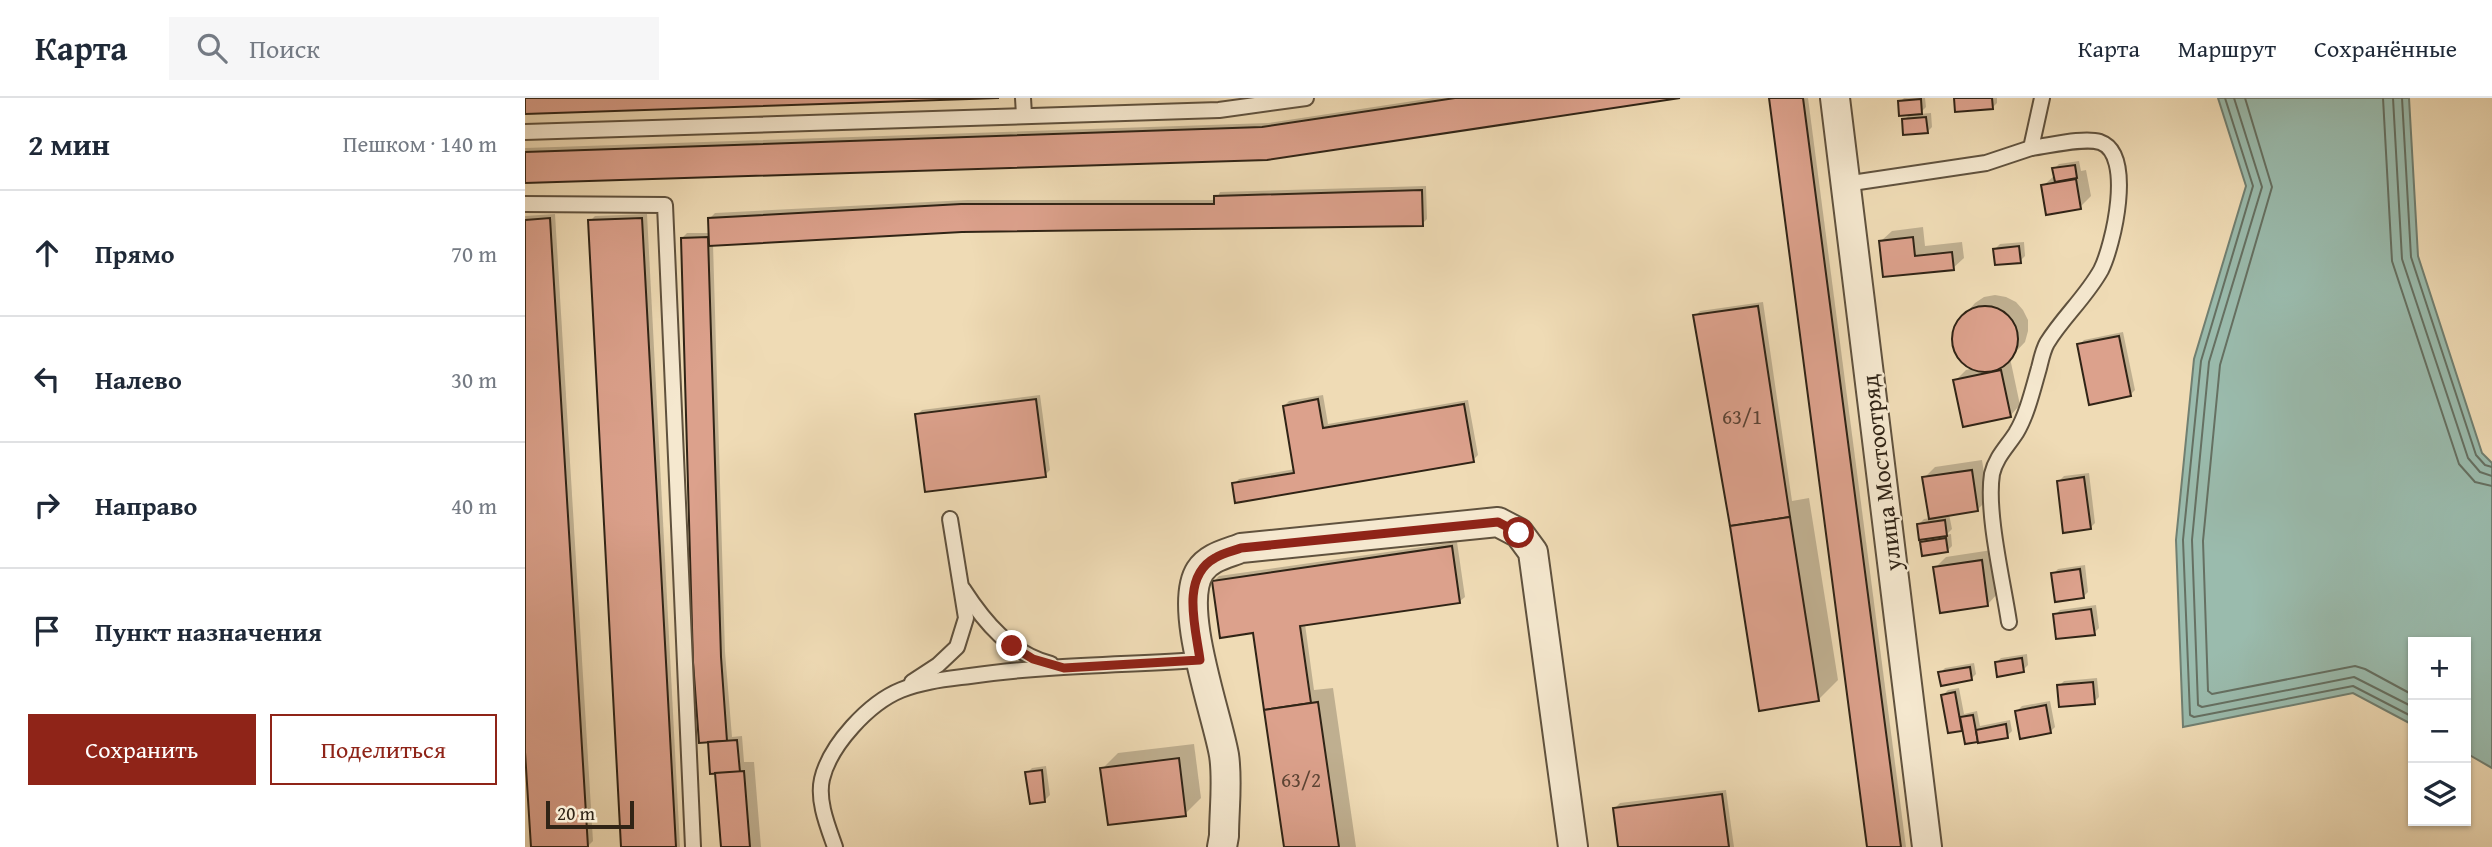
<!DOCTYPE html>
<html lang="ru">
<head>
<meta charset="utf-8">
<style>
  body { margin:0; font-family:"Gentium Book Plus",serif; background:#f6f6f7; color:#1f2937 }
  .controls { position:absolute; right:21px; bottom:21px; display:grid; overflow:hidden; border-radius:0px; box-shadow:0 2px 5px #0004 }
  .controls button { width:63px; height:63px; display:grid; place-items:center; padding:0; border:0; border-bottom:2px solid #e0e1e3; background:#fff; color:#1f2937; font:35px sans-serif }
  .scale { position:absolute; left:21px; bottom:18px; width:88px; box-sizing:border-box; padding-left:7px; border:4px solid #302416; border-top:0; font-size:19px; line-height:24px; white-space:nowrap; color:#302416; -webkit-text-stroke:5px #f5e8cf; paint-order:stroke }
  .stop { position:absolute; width:21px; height:21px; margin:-16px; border:5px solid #8f2418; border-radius:50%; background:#fff }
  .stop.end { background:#8f2418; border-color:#fff; box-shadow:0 2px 7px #0008 }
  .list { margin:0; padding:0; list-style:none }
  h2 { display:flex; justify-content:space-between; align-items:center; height:91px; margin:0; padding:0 28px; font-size:30px }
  h2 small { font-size:23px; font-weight:400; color:#747a83 }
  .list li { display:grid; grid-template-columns:46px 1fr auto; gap:21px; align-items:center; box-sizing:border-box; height:126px; padding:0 28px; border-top:2px solid #e0e1e3 }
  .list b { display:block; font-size:26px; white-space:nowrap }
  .list em { font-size:23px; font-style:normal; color:#747a83 }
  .actions { display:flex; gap:14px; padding:21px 28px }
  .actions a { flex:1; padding:16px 0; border:2px solid #8f2418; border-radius:0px; text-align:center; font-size:24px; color:#8f2418 }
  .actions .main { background:#8f2418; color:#fff }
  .icon { flex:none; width:38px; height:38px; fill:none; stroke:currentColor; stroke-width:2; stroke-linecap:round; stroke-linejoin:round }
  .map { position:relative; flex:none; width:1967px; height:749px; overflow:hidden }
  header { display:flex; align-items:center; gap:42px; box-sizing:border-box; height:98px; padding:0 35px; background:#fff; border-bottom:2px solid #e0e1e3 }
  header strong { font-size:33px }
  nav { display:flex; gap:38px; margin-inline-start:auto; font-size:24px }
  .search { width:490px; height:63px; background:#f6f6f7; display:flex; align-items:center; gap:18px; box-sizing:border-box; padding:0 24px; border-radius:0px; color:#747a83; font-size:26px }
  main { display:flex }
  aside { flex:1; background:#fff }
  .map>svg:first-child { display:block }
  .water { fill:#9abbad; stroke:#707f71; stroke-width:2 }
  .shadow { fill:#0003 }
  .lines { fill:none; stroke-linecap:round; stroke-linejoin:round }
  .shore { stroke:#657062; stroke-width:2 }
  .building { fill:#dca18c; stroke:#302416; stroke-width:2 }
  .service-casing { stroke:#60523e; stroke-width:18 }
  .minor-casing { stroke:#60523e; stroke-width:32 }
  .service { stroke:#f5e8cf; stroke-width:14 }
  .minor { stroke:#f5e8cf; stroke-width:28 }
  .route { stroke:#8f2418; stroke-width:9 }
  .labels { text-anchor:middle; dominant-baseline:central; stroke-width:5; stroke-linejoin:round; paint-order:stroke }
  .number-label { font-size:21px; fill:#5b4334 }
  .street-label { font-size:24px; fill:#302416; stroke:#f5e8cf }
</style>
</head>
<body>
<header>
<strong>Карта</strong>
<div class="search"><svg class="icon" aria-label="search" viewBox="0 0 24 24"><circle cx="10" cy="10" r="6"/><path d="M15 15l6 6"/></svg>Поиск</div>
<nav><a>Карта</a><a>Маршрут</a><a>Сохранённые</a></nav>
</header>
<main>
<aside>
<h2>2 мин<small>Пешком · 140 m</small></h2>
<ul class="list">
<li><svg class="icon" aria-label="ahead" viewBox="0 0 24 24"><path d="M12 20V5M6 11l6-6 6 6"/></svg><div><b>Прямо</b></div><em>70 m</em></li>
<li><svg class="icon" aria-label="left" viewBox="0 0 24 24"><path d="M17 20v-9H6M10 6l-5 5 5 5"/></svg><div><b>Налево</b></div><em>30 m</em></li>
<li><svg class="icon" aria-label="right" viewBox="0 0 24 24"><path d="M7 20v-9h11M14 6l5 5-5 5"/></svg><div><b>Направо</b></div><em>40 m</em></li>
<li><svg class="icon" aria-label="arrive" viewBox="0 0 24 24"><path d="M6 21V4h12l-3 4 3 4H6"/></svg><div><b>Пункт назначения</b></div></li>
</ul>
<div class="actions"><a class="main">Сохранить</a><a>Поделиться</a></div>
</aside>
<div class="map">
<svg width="1967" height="749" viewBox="0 0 1967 749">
  <rect width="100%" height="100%" fill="#efdbb5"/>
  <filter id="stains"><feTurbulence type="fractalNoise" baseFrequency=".00286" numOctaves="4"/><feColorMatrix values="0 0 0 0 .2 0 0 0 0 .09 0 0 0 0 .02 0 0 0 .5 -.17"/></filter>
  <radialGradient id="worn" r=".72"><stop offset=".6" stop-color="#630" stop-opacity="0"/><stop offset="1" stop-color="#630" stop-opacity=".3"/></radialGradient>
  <path class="water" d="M1693,0h191l9,158 64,197 10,10v305l-26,-15v-111h-53v83l-60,-32 -170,34 -7,-187 18,-181 52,-173z"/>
  <g class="shadow">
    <path d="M908,0h235l-1143,83v-33l743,-25z"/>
    <path d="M1245,0h38l98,749h-37z"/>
    <path d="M1379,0h21l1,9 -7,7 12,-1 1,14 -5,5 -23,-12 7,-7 -11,-11z"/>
    <path d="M1431,0h41v5l-5,5z"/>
    <path d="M1554,63l2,10 5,-1 5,26 -11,11 -37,-21 12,-11 -1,-6 5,-5z"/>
    <path d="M901,88l1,33 -5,5 -460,6 -249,14 12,408 7,85 10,-1 2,26h10l7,85h-38l-41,-609 5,-5h23v-15l5,-5 252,-13h249l4,-8z"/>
    <path d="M30,116l38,627 -5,5 -56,1 -7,-124v-507z"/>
    <path d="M122,116l33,633h-58l-32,-626 5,-5z"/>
    <path d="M1398,129l2,19 37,-4 2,16 -11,10 -69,7 -3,-34 11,-10z"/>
    <path d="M1499,144l1,14 -5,5 -25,-12 5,-5z"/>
    <path d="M1470,197l11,2 10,5 7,8 5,10v11l-3,11 -15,16 10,47 -10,11 -55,-35 11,-11 8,-2 -9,-4 -7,-8 -5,-10v-11l4,-11 18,-21 9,-6z"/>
    <path d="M1238,204l29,199 17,-3 29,182 -20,20 -87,-174 -36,-210 5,-5z"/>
    <path d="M1598,234l12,58 -5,5 -51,-50 5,-5z"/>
    <path d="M515,297l10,75 -5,5 -128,-60 5,-5z"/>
    <path d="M798,297l5,29 140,-24 10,55 -5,5 -239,24 5,-5 56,-10 -11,-63 5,-5z"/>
    <path d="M1457,362l6,39 -11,11 -28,4 3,15 -6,6 5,-1 1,12 -5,5 -25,-8 5,-6 -8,-13 5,-5 7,-1 -7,-40 11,-11z"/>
    <path d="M1564,375l6,50 -5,5 -31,-47 5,-5z"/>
    <path d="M932,444l8,55 -5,4 -155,23 9,66 19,-2 23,159h-70l-20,-136 2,-3 -14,-77 -40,-50 5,-5z"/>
    <path d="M1467,452l6,43 -10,11 -53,-36 11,-11z"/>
    <path d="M1560,467l3,27 -5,5 -30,-23 5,-5z"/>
    <path d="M1571,507l3,23 -5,5 -39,-18 5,-5z"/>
    <path d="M1502,556l1,11 -5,5 -27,-7 5,-5z"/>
    <path d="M1449,565l2,11 -5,5 -31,-6 5,-5z"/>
    <path d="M1572,580l2,19 -5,5 -35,-16 5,-5z"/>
    <path d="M1434,590l5,26 13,-3 3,15 30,-6 2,11 -5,5 -41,6 -2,-13 -15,2 -6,-36 5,-5z"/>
    <path d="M1525,603l5,26 -5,5 -33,-21 5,-5z"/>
    <path d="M669,646l7,54 -16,16 -83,-45 16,-16z"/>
    <path d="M521,668l4,29 -5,5 -18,-27 5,-5z"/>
    <path d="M1201,692l8,57h-114l-5,-39 5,-5z"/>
  </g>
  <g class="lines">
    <g class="shore">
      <path d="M1700,0l28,88 -52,175 -18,179 7,175 4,2 159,-31 60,31"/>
      <path d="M1709,0l28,89 -53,175 -17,178 6,165 4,2 152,-30 59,30"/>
      <path d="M1720,0l27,89 -52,178 -17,176 5,150 4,3 143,-28 10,3 48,26"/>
      <path d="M1858,0l9,163 67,203 16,18 17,4"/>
      <path d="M1868,0l9,161 66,199 12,14 12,4"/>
      <path d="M1877,0l9,159 65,198 9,10 7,2"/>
    </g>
  </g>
  <g class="building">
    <path d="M0,0h474l-474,16z"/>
    <path d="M930,0h225l-413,62 -742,23v-31l737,-25z"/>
    <path d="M1244,0h34l98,749h-34z"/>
    <path d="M1429,0h38l1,11 -38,3z"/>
    <path d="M1396,1l1,15 -23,2 -1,-15z"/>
    <path d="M1401,19l2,16 -25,2 -1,-16z"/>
    <path d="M1550,67l2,13 -22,4 -3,-14z"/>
    <path d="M1551,81l5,30 -35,6 -5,-30z"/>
    <path d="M897,92l1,36 -461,6 -253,14 -1,-28 253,-14h253v-8z"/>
    <path d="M25,120l38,629h-57l-6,-95v-532z"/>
    <path d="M117,120l34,629h-55l-33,-627z"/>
    <path d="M183,139l13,420 6,84 -28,2 -6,-81 -12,-424z"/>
    <path d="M1388,139l2,19 37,-4 2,18 -71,7 -4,-36z"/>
    <path d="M1494,148l2,17 -26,2 -2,-16z"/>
    <circle cx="1460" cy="241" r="33"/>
    <path d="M1233,208l32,211 -60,9 -37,-211z"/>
    <path d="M1594,238l12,60 -42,9 -12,-61z"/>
    <path d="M1476,272l10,47 -48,10 -10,-47z"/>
    <path d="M511,301l10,78 -121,15 -10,-78z"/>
    <path d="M793,301l5,29 141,-24 10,58 -239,41 -3,-20 62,-10 -11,-67z"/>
    <path d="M1447,372l6,41 -49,8 -7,-42z"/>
    <path d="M1559,379l7,52 -28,4 -6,-52z"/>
    <path d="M1265,419l29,184 -60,10 -29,-185z"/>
    <path d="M1420,422l2,16 -28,4 -2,-16z"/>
    <path d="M1421,440l2,14 -26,4 -2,-14z"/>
    <path d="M927,448l8,57 -160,23 11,77 -47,7 -11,-77 -33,5 -8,-57z"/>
    <path d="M1457,462l6,46 -48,7 -7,-46z"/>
    <path d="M1555,471l4,29 -29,4 -4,-29z"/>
    <path d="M1566,511l4,26 -39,4 -3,-25z"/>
    <path d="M1497,560l2,14 -27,5 -2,-15z"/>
    <path d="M1445,569l2,13 -31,6 -3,-14z"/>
    <path d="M1568,584l2,22 -36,3 -2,-22z"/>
    <path d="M1430,594l7,39 -14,2 -7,-38z"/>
    <path d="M793,604l21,145h-55l-20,-137z"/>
    <path d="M1521,607l5,28 -31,6 -5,-28z"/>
    <path d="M1448,617l5,27 -13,2 -5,-27z"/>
    <path d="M1481,626l2,14 -30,5 -2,-13z"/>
    <path d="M212,642l3,32 -30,2 -2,-32z"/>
    <path d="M654,660l7,58 -78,9 -8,-57z"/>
    <path d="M517,672l3,32 -15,2 -5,-32z"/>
    <path d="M219,673l6,76h-29l-6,-74z"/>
    <path d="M1197,696l7,53h-111l-5,-39z"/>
  </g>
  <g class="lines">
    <g class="service-casing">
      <g id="service">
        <path d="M498,0l1,17"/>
        <path d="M0,34l694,-22 87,-12"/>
        <path d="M1320,86l141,-21 45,-15 11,-50"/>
        <path d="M0,106l140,1 28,642"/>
        <path d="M438,491c22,34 47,64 88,75"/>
        <path d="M1484,524c-6,-40 -23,-110 -17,-148 4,-17 15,-27 24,-41 11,-18 17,-44 23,-65 2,-8 4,-18 8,-25 16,-26 39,-46 54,-73 12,-24 34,-116 -1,-128 -17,-5 -51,4 -69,6"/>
        <path d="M387,584l26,-17 19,-18 9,-29 -16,-99"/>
        <path d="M310,749c-7,-20 -18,-46 -13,-68 8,-34 47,-76 79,-89 22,-9 46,-11 69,-14 75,-11 153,-11 230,-16"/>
      </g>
    </g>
    <g class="minor-casing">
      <g id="minor">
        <path d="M1310,0l92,749"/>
        <path d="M697,749l2,-11c0,-26 4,-55 0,-81 -7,-41 -47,-148 -24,-184 9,-14 26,-17 41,-23l257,-26 21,11 14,19 40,295"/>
      </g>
    </g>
    <use href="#service" class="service"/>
    <use href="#minor" class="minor"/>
  </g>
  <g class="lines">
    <path class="route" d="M487,548l21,13 31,9 136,-8c-4,-31 -20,-83 15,-102 8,-5 18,-7 26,-10l257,-26 21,11"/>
  </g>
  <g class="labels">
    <g class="number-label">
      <text x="1217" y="318">63/1</text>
      <text x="776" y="681">63/2</text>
    </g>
    <g class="street-label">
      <text transform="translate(1356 375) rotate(-97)">улица Мостоотряд</text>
    </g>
  </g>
  <rect width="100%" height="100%" filter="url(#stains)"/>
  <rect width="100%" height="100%" fill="url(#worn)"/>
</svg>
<div class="controls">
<button>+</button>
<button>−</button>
<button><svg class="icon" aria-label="layers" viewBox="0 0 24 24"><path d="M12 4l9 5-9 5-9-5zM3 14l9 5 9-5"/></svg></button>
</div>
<div class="scale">20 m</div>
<div class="stop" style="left:994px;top:435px"></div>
<div class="stop end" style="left:487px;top:548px"></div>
</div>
</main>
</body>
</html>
